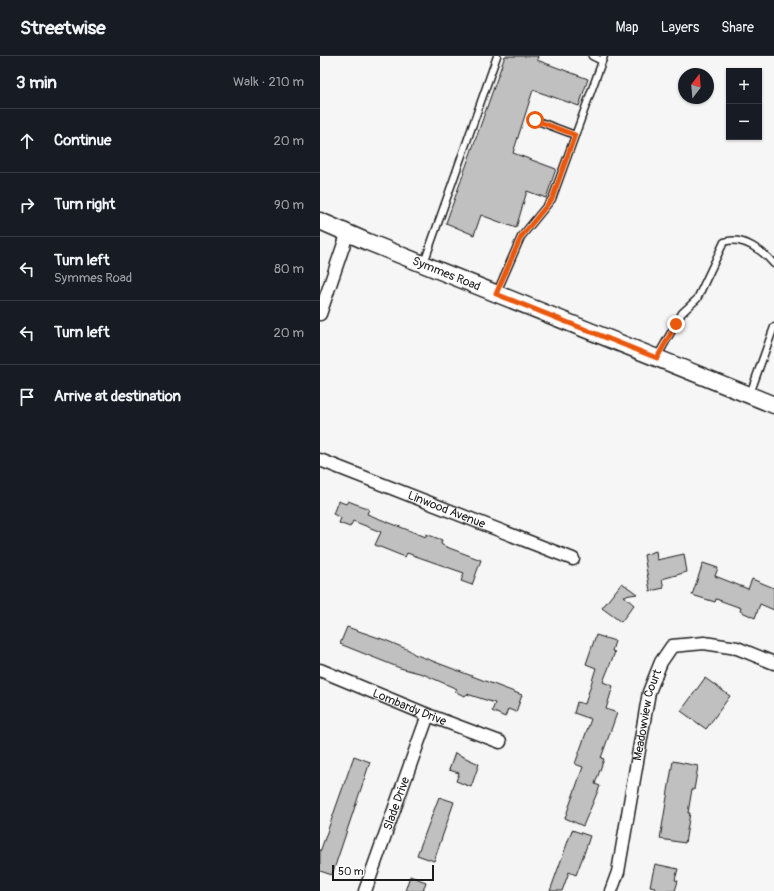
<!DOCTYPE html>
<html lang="en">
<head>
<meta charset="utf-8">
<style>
  body { margin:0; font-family:Pangolin,sans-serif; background:#20242c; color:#f1f3f6 }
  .controls { position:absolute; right:12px; top:12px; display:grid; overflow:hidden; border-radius:0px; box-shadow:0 1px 3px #0004 }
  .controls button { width:36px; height:36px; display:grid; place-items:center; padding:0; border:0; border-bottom:1px solid #363941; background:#171b24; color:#f1f3f6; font:20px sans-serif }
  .compass { position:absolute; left:358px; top:12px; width:36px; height:36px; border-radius:50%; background:#171b24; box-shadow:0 1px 3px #0004; rotate:16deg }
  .scale { position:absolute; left:12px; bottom:10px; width:102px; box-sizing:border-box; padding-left:4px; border:2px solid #1c1c1c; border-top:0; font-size:11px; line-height:14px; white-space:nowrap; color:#1c1c1c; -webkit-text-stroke:3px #fff; paint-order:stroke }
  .stop { position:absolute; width:12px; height:12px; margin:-9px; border:3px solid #ea580c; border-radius:50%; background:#fff }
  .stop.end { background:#ea580c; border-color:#fff; box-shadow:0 1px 4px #0008 }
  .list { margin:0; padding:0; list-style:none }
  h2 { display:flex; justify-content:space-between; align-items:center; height:52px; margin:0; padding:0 16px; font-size:17px }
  h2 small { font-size:13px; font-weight:400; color:#9ea1a6 }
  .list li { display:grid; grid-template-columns:26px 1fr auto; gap:12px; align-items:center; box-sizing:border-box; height:64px; padding:0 16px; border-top:1px solid #363941 }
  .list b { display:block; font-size:15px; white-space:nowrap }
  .list p { margin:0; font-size:13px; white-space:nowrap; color:#9ea1a6 }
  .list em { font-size:13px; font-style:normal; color:#9ea1a6 }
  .icon { flex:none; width:22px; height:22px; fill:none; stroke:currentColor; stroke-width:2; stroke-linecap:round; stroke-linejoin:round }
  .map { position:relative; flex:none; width:454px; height:835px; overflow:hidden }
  header { display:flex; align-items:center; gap:24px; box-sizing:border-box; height:56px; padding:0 20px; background:#171b24; border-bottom:1px solid #363941 }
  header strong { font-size:19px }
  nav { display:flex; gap:22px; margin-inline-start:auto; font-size:14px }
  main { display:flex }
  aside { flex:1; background:#171b24 }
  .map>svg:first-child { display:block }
  .building { fill:#c0c0c0; stroke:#1c1c1c }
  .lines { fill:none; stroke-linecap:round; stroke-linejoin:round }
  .lane-casing { stroke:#1c1c1c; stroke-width:9 }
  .street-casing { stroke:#1c1c1c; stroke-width:15 }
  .secondary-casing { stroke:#1c1c1c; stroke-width:19 }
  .lane { stroke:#fff; stroke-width:6 }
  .street { stroke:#fff; stroke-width:12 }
  .secondary { stroke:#fff; stroke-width:16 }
  .route { stroke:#ea580c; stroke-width:5 }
  .labels { text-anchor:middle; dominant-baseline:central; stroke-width:3.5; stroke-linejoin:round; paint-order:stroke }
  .street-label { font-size:12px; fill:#1c1c1c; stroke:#fff }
</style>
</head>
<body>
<header>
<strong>Streetwise</strong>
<nav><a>Map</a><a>Layers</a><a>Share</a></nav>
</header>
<main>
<aside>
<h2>3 min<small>Walk · 210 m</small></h2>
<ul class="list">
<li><svg class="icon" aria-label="ahead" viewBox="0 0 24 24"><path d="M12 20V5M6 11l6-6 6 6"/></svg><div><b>Continue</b></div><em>20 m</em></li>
<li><svg class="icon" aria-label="right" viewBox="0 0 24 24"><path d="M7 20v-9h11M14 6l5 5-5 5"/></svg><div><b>Turn right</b></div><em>90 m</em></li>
<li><svg class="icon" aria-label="left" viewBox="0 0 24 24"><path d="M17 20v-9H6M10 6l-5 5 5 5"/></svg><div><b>Turn left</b><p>Symmes Road</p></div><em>80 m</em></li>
<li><svg class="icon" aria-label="left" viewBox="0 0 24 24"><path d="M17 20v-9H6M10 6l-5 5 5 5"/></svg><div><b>Turn left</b></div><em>20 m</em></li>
<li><svg class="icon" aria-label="arrive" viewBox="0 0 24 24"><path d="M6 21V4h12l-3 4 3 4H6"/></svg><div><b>Arrive at destination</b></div></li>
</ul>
</aside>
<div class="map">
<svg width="454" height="835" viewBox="0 0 454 835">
  <rect width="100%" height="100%" fill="#f6f6f6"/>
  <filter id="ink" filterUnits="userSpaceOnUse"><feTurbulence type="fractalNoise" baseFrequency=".025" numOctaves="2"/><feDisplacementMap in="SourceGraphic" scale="8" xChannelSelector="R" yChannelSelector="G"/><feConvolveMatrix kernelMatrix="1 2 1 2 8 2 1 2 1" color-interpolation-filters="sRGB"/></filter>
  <g filter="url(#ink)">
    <g class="building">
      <path d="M185,0h33l-1,4 51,19 -9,27 -46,-16 -20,63 43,16 -10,29 -19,-7 -11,37 -35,-13 -7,20 -28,-12z"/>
      <path d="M18,445l8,3 2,-3 21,8 -2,5 59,23v-3l16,6 -1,4 3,2 37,14 -9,25 -11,-4 3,-8 -57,-20 -2,4 -30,-12 6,-13 -28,-11 -3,6 -11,-4 2,-5 -8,-4z"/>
      <path d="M336,495l1,9 27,-6 3,18 -25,7 2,9 -14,3 -6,-36z"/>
      <path d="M383,507l15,5 -3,8 33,13 4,-10 22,9v22l-14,-6 -5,14 -15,-7 1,-3 -25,-9 -1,3 -23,-7z"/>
      <path d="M302,527l15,11 -13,2 10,9 -13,17 -19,-14z"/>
      <path d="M27,571l38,13 24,10 5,4 108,41 -6,17 -8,-3 -3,8 -13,-6 3,-8 -28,-9 -2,2 -10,-4 2,-3 -34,-15 -23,-6 -60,-24z"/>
      <path d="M276,579l19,6 -3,10 3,1 -12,30 10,4 -7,23 11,4 -16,45 3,1 -9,25 5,2 -17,40 -18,-8 18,-51 -8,-3 16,-45 -17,-6 3,-11 8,2 11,-36 -10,-4z"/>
      <path d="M385,622l25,18 -24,33 -25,-18z"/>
      <path d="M135,697l24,11 -8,23 -15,-6 3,-8 -10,-3z"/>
      <path d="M34,700l16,6 -38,113 -12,-4v-19z"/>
      <path d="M353,705l25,5 -4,24 -2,-1 -4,24h2l-5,30 -25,-4z"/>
      <path d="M119,741l15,5 -20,59 -17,-6z"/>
      <path d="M252,774l18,6 -5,15 -9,24 -7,-3 -7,19h-12z"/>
      <path d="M335,808l23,5 -3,11 3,1 -3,10h-21l1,-4 -5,-1z"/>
      <path d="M90,820l16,6 -3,9h-18z"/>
    </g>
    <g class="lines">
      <g class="lane-casing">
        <g id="lane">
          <path d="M272,0l10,5"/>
          <path d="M215,64l40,15"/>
          <path d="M104,207l73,-207"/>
          <path d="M177,236l24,-55 31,-38 52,-143"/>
          <path d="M337,301l25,-44 15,-14 27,-57c19,-6 39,9 50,22"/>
          <path d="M430,338l24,-67"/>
        </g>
      </g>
      <g class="street-casing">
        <g id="street">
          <path d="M0,258l28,-82"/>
          <path id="s1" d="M0,404l253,99"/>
          <path id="s2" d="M0,614l108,45 72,27"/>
          <path id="s3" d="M45,835l63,-176"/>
          <path id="s4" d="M291,835l7,-19 31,-180 12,-30 11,-16 32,-3 33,5 37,15"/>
        </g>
      </g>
      <g class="secondary-casing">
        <g id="secondary">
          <path id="s5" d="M0,165l48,21 406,163"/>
        </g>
      </g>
      <use href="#lane" class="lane"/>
      <use href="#street" class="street"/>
      <use href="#secondary" class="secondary"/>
    </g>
  </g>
  <g class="lines" filter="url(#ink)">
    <path class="route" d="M215,64l40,15 -23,64 -31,38 -25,57 161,64 19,-34"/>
  </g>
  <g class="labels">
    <g class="street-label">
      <text stroke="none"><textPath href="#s5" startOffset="137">Symmes Road</textPath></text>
      <text stroke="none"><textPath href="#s1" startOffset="136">Linwood Avenue</textPath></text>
      <text stroke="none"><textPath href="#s2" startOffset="97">Lombardy Drive</textPath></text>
      <text stroke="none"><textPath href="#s4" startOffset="180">Meadowview Court</textPath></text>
      <text stroke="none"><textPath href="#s3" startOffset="93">Slade Drive</textPath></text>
    </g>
  </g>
</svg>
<div class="controls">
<button>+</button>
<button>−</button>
</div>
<svg class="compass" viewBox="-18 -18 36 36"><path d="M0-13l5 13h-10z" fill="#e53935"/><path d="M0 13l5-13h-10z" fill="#9ea1a6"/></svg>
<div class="scale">50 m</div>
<div class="stop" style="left:215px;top:64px"></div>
<div class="stop end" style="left:356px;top:268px"></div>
</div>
</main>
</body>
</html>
